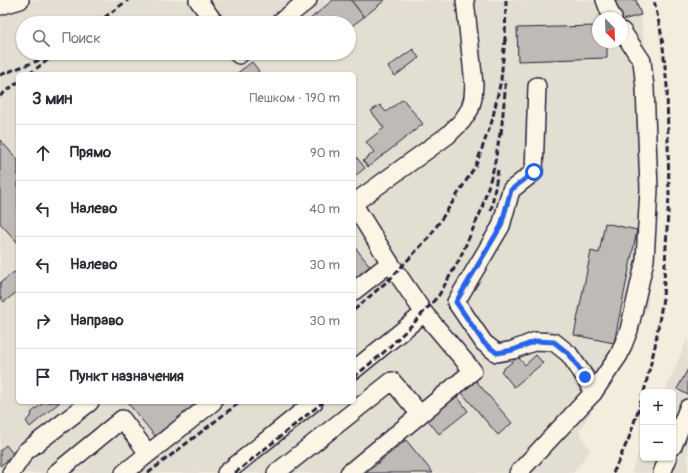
<!DOCTYPE html>
<html lang="ru">
<head>
<meta charset="utf-8">
<style>
  body { margin:0; font-family:Pangolin,sans-serif; background:#f2f2f3; color:#2b2b33 }
  .controls { position:absolute; right:12px; bottom:12px; display:grid; overflow:hidden; border-radius:6px; box-shadow:0 1px 3px #0004 }
  .controls button { width:36px; height:36px; display:grid; place-items:center; padding:0; border:0; border-bottom:1px solid #e1e1e2; background:#fff; color:#2b2b33; font:20px sans-serif }
  .compass { position:absolute; left:592px; top:12px; width:36px; height:36px; border-radius:50%; background:#fff; box-shadow:0 1px 3px #0004; rotate:157deg }
  .stop { position:absolute; width:12px; height:12px; margin:-9px; border:3px solid #2563eb; border-radius:50%; background:#fff }
  .stop.end { background:#2563eb; border-color:#fff; box-shadow:0 1px 4px #0008 }
  .list { margin:0; padding:0; list-style:none }
  h2 { display:flex; justify-content:space-between; align-items:center; height:52px; margin:0; padding:0 16px; font-size:17px }
  h2 small { font-size:13px; font-weight:400; color:#7c7c81 }
  .list li { display:grid; grid-template-columns:26px 1fr auto; gap:12px; align-items:center; box-sizing:border-box; height:56px; padding:0 16px; border-top:1px solid #e1e1e2 }
  .list b { display:block; font-size:15px; white-space:nowrap }
  .list em { font-size:13px; font-style:normal; color:#7c7c81 }
  .icon { flex:none; width:22px; height:22px; fill:none; stroke:currentColor; stroke-width:2; stroke-linecap:round; stroke-linejoin:round }
  .map { position:relative; flex:none; width:688px; height:473px; overflow:hidden }
  .search { position:absolute; background:#fff; box-shadow:0 1px 3px #0004; left:16px; top:16px; width:340px; height:44px; display:flex; align-items:center; gap:10px; box-sizing:border-box; padding:0 14px; border-radius:22px; color:#7c7c81; font-size:15px }
  .panel { position:absolute; background:#fff; box-shadow:0 1px 3px #0004; left:16px; top:72px; width:340px; height:332px; border-radius:6px }
  .map>svg:first-child { display:block }
  .built { fill:#e3ded2; fill-rule:evenodd }
  .building { fill:#bfbab6; stroke:#22223b }
  .lines { fill:none; stroke-linecap:round; stroke-linejoin:round }
  .minor-casing { stroke:#22223b; stroke-width:20 }
  .minor { stroke:#fcf5e5; stroke-width:17 }
  .rail { stroke:#22223b; stroke-width:3; stroke-dasharray:6 3; stroke-linecap:butt }
  .route { stroke:#2563eb; stroke-width:5 }
</style>
</head>
<body>
<div class="map">
<svg width="688" height="473" viewBox="0 0 688 473">
  <rect width="100%" height="100%" fill="#f3edde"/>
  <filter id="ink" filterUnits="userSpaceOnUse"><feTurbulence type="fractalNoise" baseFrequency=".025" numOctaves="2"/><feDisplacementMap in="SourceGraphic" scale="8" xChannelSelector="R" yChannelSelector="G"/><feConvolveMatrix kernelMatrix="1 2 1 2 8 2 1 2 1" color-interpolation-filters="sRGB"/></filter>
  <g filter="url(#ink)">
    <g class="built">
      <path d="M0,0h638l18,119 -8,187 -39,79 -30,46 11,20 -17,22h-573zM598,18h24v24h-24zM23,23h326v30h-326zM18,74h336v328h-336z"/>
      <path d="M688,337v136h-57l12,-30v15h30v-66h-8z"/>
    </g>
    <g class="building">
      <path d="M333,0h18l13,17 -15,11v-5h-36l-3,-4z"/>
      <path d="M351,0h34l-21,17z"/>
      <path d="M615,0h21l5,15 -19,5v-2h-2z"/>
      <path d="M598,26v16h9v16l-89,3 -1,-33z"/>
      <path d="M413,49l6,9 -24,18 -7,-9z"/>
      <path d="M252,62l7,9 -4,3h-19z"/>
      <path d="M403,99l20,25 -55,43 -5,-6 11,-9 -8,-10 18,-14 -13,-17 9,-6 6,7z"/>
      <path d="M0,140l18,20v83l-18,-20z"/>
      <path d="M354,154l11,14 -11,9z"/>
      <path d="M605,223l32,7 -23,113 -40,-8 17,-84 8,2z"/>
      <path d="M354,246l16,20 -16,13z"/>
      <path d="M14,272l4,4v15l-14,11 -4,-5v-14z"/>
      <path d="M536,355l7,8 -29,24 -13,-16 17,-14 7,8z"/>
      <path d="M688,369v26l-11,-6z"/>
      <path d="M476,381l36,42 -14,12 -36,-42z"/>
      <path d="M457,396l11,15 -29,23 -12,-15z"/>
      <path d="M44,402h16l-30,25 -4,-6 6,-6 -1,-2z"/>
      <path d="M127,402h71l-43,34z"/>
      <path d="M406,440l27,33h-67z"/>
      <path d="M6,445l8,10 -14,11v-16z"/>
    </g>
    <g class="lines">
      <g class="minor-casing">
        <g id="minor">
          <path d="M198,0l17,23"/>
          <path d="M605,0l5,13 3,5"/>
          <path d="M0,6l20,-6"/>
          <path d="M279,23l29,-23"/>
          <path d="M237,53l2,2 2,-2"/>
          <path d="M537,86l-3,86 -23,18 -10,36 -45,76 28,41 13,10 16,-3 23,-9 18,1 15,12 16,23 8,16"/>
          <path d="M354,203l94,-68 14,-14 8,-12 3,-11 1,-14 -9,-84"/>
          <path d="M354,291l36,-28"/>
          <path d="M354,370l70,-57"/>
          <path d="M673,446l15,-38"/>
          <path d="M11,473l14,-21 65,-50"/>
          <path d="M56,473l66,-54 26,34"/>
          <path d="M124,473l89,-71"/>
          <path d="M226,473l88,-71"/>
          <path d="M276,473l116,-92 28,33"/>
          <path d="M349,473l124,-102 -49,-58 -34,-50 -36,-58"/>
          <path d="M518,473l75,-80 26,-38 10,-25 16,-70 4,-71 -4,-101 -3,-27 -20,-30"/>
          <path d="M662,473l6,-15"/>
        </g>
      </g>
      <use href="#minor" class="minor"/>
      <g class="rail">
        <path d="M97,23l31,-23"/>
        <path d="M505,42l1,-42"/>
        <path d="M29,74l20,-15"/>
        <path d="M0,75l37,-14 15,-8"/>
        <path d="M0,96l18,-14"/>
        <path d="M501,134l4,-42v-12"/>
        <path d="M491,211l7,-41"/>
        <path d="M354,310l37,-32 39,-42 24,-36 22,-35 16,-44 9,-41 4,-42"/>
        <path d="M354,377l29,-24 30,-29 26,-29 20,-35 22,-49 13,-44 7,-39"/>
        <path d="M644,392l11,-46 8,-48 6,-103 -2,-109 -5,-49 -8,-37"/>
        <path d="M148,473l92,-71"/>
        <path d="M235,473l88,-71"/>
        <path d="M613,473l16,-35 14,-43"/>
      </g>
    </g>
  </g>
  <g class="lines" filter="url(#ink)">
    <path class="route" d="M534,172l-23,18 -10,36 -45,76 28,41 13,10 16,-3 23,-9 18,1 15,12 16,23"/>
  </g>
</svg>
<div class="controls">
<button>+</button>
<button>−</button>
</div>
<svg class="compass" viewBox="-18 -18 36 36"><path d="M0-13l5 13h-10z" fill="#e53935"/><path d="M0 13l5-13h-10z" fill="#7c7c81"/></svg>
<div class="stop" style="left:534px;top:172px"></div>
<div class="stop end" style="left:585px;top:377px"></div>
<div class="search"><svg class="icon" aria-label="search" viewBox="0 0 24 24"><circle cx="10" cy="10" r="6"/><path d="M15 15l6 6"/></svg>Поиск</div>
<section class="panel">
<h2>3 мин<small>Пешком · 190 m</small></h2>
<ul class="list">
<li><svg class="icon" aria-label="ahead" viewBox="0 0 24 24"><path d="M12 20V5M6 11l6-6 6 6"/></svg><div><b>Прямо</b></div><em>90 m</em></li>
<li><svg class="icon" aria-label="left" viewBox="0 0 24 24"><path d="M17 20v-9H6M10 6l-5 5 5 5"/></svg><div><b>Налево</b></div><em>40 m</em></li>
<li><svg class="icon" aria-label="left" viewBox="0 0 24 24"><path d="M17 20v-9H6M10 6l-5 5 5 5"/></svg><div><b>Налево</b></div><em>30 m</em></li>
<li><svg class="icon" aria-label="right" viewBox="0 0 24 24"><path d="M7 20v-9h11M14 6l5 5-5 5"/></svg><div><b>Направо</b></div><em>30 m</em></li>
<li><svg class="icon" aria-label="arrive" viewBox="0 0 24 24"><path d="M6 21V4h12l-3 4 3 4H6"/></svg><div><b>Пункт назначения</b></div></li>
</ul>
</section>
</div>
</body>
</html>
